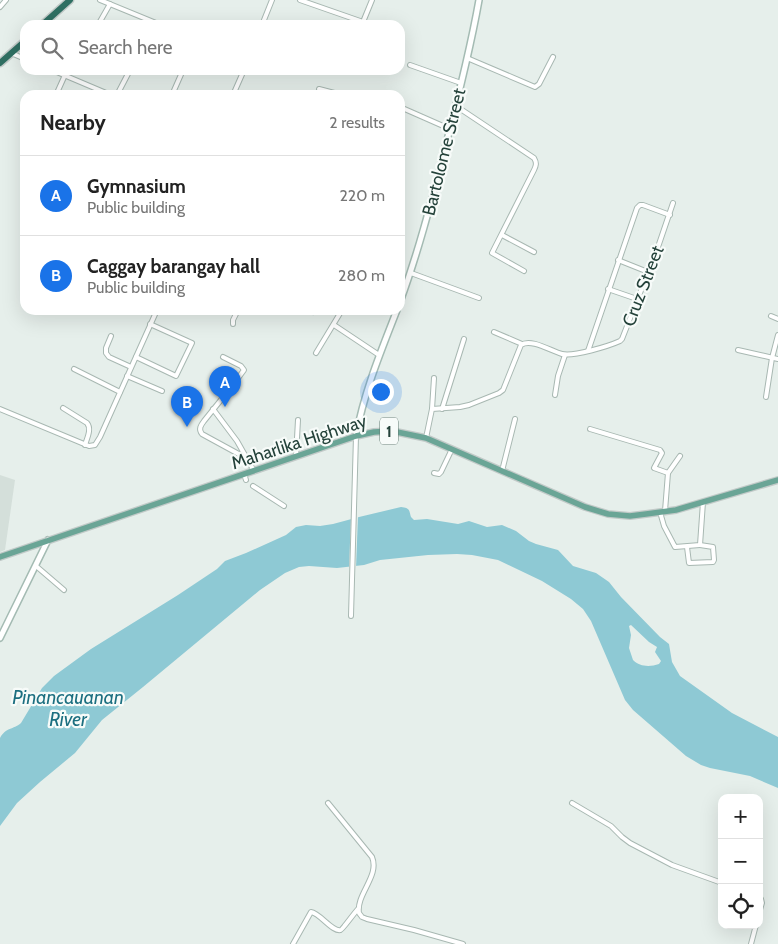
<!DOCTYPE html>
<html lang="en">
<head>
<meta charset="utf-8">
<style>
  body { margin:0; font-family:Cabin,sans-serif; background:#f6f6f6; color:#222 }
  .controls { position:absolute; right:15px; bottom:15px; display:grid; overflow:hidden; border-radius:10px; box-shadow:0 5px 20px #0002 }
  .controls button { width:45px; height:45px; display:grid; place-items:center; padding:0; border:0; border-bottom:1px solid #e0e0e0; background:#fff; color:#222; font:25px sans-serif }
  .you { position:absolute; left:380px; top:391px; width:18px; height:18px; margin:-12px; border:4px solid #fff; border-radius:50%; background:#1a73e8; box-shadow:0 0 0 8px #1a73e833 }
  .badge { display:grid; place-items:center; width:32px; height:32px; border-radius:50%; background:#1a73e8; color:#fff; font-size:16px; font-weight:700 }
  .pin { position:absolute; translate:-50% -41px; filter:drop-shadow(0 1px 2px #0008) }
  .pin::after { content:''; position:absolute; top:26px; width:18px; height:15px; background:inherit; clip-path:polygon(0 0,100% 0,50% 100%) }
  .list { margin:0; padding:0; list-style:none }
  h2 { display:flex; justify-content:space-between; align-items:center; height:65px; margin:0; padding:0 20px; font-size:21px }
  h2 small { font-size:16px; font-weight:400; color:#767676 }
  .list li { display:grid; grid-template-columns:32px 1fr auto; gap:15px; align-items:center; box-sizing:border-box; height:80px; padding:0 20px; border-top:1px solid #e0e0e0 }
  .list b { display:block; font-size:19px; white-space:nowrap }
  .list p { margin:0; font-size:16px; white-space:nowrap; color:#767676 }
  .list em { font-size:16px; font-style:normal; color:#767676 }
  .icon { flex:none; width:28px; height:28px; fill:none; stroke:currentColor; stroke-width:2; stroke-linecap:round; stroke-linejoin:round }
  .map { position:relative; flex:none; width:778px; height:944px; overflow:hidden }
  .search { position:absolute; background:#fff; box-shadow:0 5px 20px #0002; left:20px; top:20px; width:385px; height:55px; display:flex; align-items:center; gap:12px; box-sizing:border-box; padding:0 18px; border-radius:15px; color:#767676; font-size:19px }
  .panel { position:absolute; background:#fff; box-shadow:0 5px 20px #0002; left:20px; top:90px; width:385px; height:225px; border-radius:15px }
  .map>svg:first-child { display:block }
  .built { fill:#d4dfda }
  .water { fill:#8ec9d4; fill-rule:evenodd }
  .pier { fill:#e6efeb }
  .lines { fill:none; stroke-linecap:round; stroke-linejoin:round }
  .street-casing { stroke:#a8b8b2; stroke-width:6 }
  .secondary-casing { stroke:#a4bbb3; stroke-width:8 }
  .primary-casing { stroke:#c2cac8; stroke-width:8 }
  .highway-casing { stroke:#c2cac8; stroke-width:9 }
  .street { stroke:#fff; stroke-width:4 }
  .secondary { stroke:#fff; stroke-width:5 }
  .primary { stroke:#6aa596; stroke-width:5.5 }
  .highway { stroke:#2f6f62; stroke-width:6 }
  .labels { text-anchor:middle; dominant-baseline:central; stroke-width:4.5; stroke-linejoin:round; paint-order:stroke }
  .shield { fill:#f7fbf9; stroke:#637a73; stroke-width:1 }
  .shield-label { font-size:16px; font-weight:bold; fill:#24423a }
  .street-label { font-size:18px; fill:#24423a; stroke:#f7fbf9 }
  .water-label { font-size:19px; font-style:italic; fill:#1c6f80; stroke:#f7fbf9 }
</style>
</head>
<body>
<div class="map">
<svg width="778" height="944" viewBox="0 0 778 944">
  <rect width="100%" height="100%" fill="#e6efeb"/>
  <path class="built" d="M0,475l15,5 -10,70 -5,2z"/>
  <path class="water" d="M401,507c9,1 8,3 10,10l3,3 13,-1 31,5 11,-3 18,6 15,-2 14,6 13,10 7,3 22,6 15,16 23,7 13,9 12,15 39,40 9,7 3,18 8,14 52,37 46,24v51l-28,-12 -40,-8 -9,-3 -15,-9 -53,-46 -8,-10 -34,-79 -8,-12 -12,-10 -29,-18 -44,-21 -26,-5 -15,-1 -29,1 -48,5 -16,5 -27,3 -28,-2 -10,1 -14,6 -25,17 -117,97 -41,33 -27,33 -35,29 -23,21 -17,23v-88c6,-11 13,-8 21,-15l21,-35 12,-12 37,-27 87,-54 39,-26 8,-8 21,-8 40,-18 10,-8 10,-2 14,1 13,-2 26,-7zM631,625l18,17 8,5 -2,5 6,9 -2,3c-9,3 -19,3 -26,-4l-4,-12 2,-13 -2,-9z"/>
  <path class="pier" d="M358,515l-2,53 -7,1 2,-53z"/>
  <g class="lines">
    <g class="street-casing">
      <g id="street">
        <path d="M100,0l61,25"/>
        <path d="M300,0l63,22 9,-22"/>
        <path d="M0,7l6,-7"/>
        <path d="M98,25l12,-21"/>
        <path d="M262,25l10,-25"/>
        <path d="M11,53l14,6"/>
        <path d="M467,58l68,29 4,-3 14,-27"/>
        <path d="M410,65l51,18"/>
        <path d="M52,70l59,25"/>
        <path d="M319,89l23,6"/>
        <path d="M56,95l9,-20"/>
        <path d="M117,95l13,-25"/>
        <path d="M172,95l11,-25"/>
        <path d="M233,95l11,-25"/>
        <path d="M456,106l78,52c3,5 2,8 0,12l-42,83 32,18"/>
        <path d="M400,107l50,22"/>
        <path d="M502,235l32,17"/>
        <path d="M618,260l30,12"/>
        <path d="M411,273l68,25"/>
        <path d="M608,289l29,10"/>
        <path d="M310,310l3,2"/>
        <path d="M771,316l7,3"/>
        <path d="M233,324v-4l5,-10"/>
        <path d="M334,325l45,30"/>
        <path d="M494,332l28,12"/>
        <path d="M111,336l-5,12v5l3,4 22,10"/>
        <path d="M738,350l40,9"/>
        <path d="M588,351l49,-143 3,-3h3l27,10"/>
        <path d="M316,353l26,-43"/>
        <path d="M136,357l40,19 16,-33 -42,-19"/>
        <path d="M223,357l18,9 3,4 -11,15 -29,36c-3,4 -6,8 -2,13l44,24"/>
        <path d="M74,369l46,23"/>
        <path d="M127,376l35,15"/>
        <path d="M555,395l3,-19 7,-21"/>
        <path d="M766,397l6,-39 6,-23"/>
        <path d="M63,408l24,15c5,6 0,15 -2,22"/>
        <path d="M0,409l89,37 6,-1 5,-8 57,-127"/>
        <path d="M213,409l24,32 17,30"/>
        <path d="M432,409l2,-31"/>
        <path d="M442,409l22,-70"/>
        <path d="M590,429l70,21 2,3 -8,15 14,5"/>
        <path d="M426,438l6,-29 28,-2 9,-2 30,-12 4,-3 18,-45c10,-7 30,6 41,9 11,3 47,-8 58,-13l2,-2 36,-92 15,-44"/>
        <path d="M296,456l2,-36"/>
        <path d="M502,471l13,-52"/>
        <path d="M434,473l5,1 2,-2 11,-23"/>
        <path d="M244,474l2,6"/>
        <path d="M253,486l31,20"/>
        <path d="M665,511l3,-38 12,-17"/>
        <path d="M660,512l4,14 11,21 25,-2 3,-43"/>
        <path d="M687,547l2,16 24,-1 1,-2 -1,-13 -13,-2"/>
        <path d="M36,566l28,24"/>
        <path d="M351,616l5,-180"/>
        <path d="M328,803l44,54c8,19 -16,37 -13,56l3,4 5,2 47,11 49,14"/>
        <path d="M572,803l39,23 11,11 8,6 42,22 50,18"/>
        <path d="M759,898l2,1 1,4 -3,10"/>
        <path d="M293,944l18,-32c9,1 22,21 30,18 1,0 14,-18 17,-21"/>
        <path d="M751,944l5,-19"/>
      </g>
    </g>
    <g class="secondary-casing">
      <g id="secondary">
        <path d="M400,302c18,-49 31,-99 44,-150 13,-50 26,-101 35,-152"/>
        <path d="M356,436c8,-44 25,-85 41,-126"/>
        <path d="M0,638l48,-98"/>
      </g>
    </g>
    <g class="primary-casing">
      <path id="primary" d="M0,557l356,-121 18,-4 18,-1 34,7 159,69 23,7 22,2 16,-2 30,-4 102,-30"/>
    </g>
    <g class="highway-casing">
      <g id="highway">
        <path d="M42,25l28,-25"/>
        <path d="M0,63l25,-22"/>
      </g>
    </g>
    <use href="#street" class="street"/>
    <use href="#secondary" class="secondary"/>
    <use href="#primary" class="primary"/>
    <use href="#highway" class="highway"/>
  </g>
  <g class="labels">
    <rect class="shield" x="380" y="417.5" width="18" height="27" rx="4"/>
    <g class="shield-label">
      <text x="389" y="431">1</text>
    </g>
    <g class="street-label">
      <text transform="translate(444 152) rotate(-76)">Bartolome Street</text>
      <text transform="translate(643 286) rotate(-69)">Cruz Street</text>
      <text transform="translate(299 442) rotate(-18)">Maharlika Highway</text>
    </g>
    <g class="water-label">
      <text x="68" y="697">Pinancauanan<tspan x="68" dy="22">River</tspan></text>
    </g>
  </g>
</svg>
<div class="controls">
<button>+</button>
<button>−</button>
<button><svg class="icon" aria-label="locate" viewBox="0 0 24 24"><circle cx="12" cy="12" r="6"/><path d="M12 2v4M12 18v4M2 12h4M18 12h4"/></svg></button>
</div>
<div class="you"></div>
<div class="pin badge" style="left:225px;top:407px">A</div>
<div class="pin badge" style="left:187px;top:427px">B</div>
<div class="search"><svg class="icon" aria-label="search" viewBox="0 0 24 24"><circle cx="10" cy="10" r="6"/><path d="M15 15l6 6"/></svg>Search here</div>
<section class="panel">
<h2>Nearby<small>2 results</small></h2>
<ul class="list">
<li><span class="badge">A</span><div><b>Gymnasium</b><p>Public building</p></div><em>220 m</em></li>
<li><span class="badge">B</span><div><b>Caggay barangay hall</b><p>Public building</p></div><em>280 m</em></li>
</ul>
</section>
</div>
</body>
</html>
